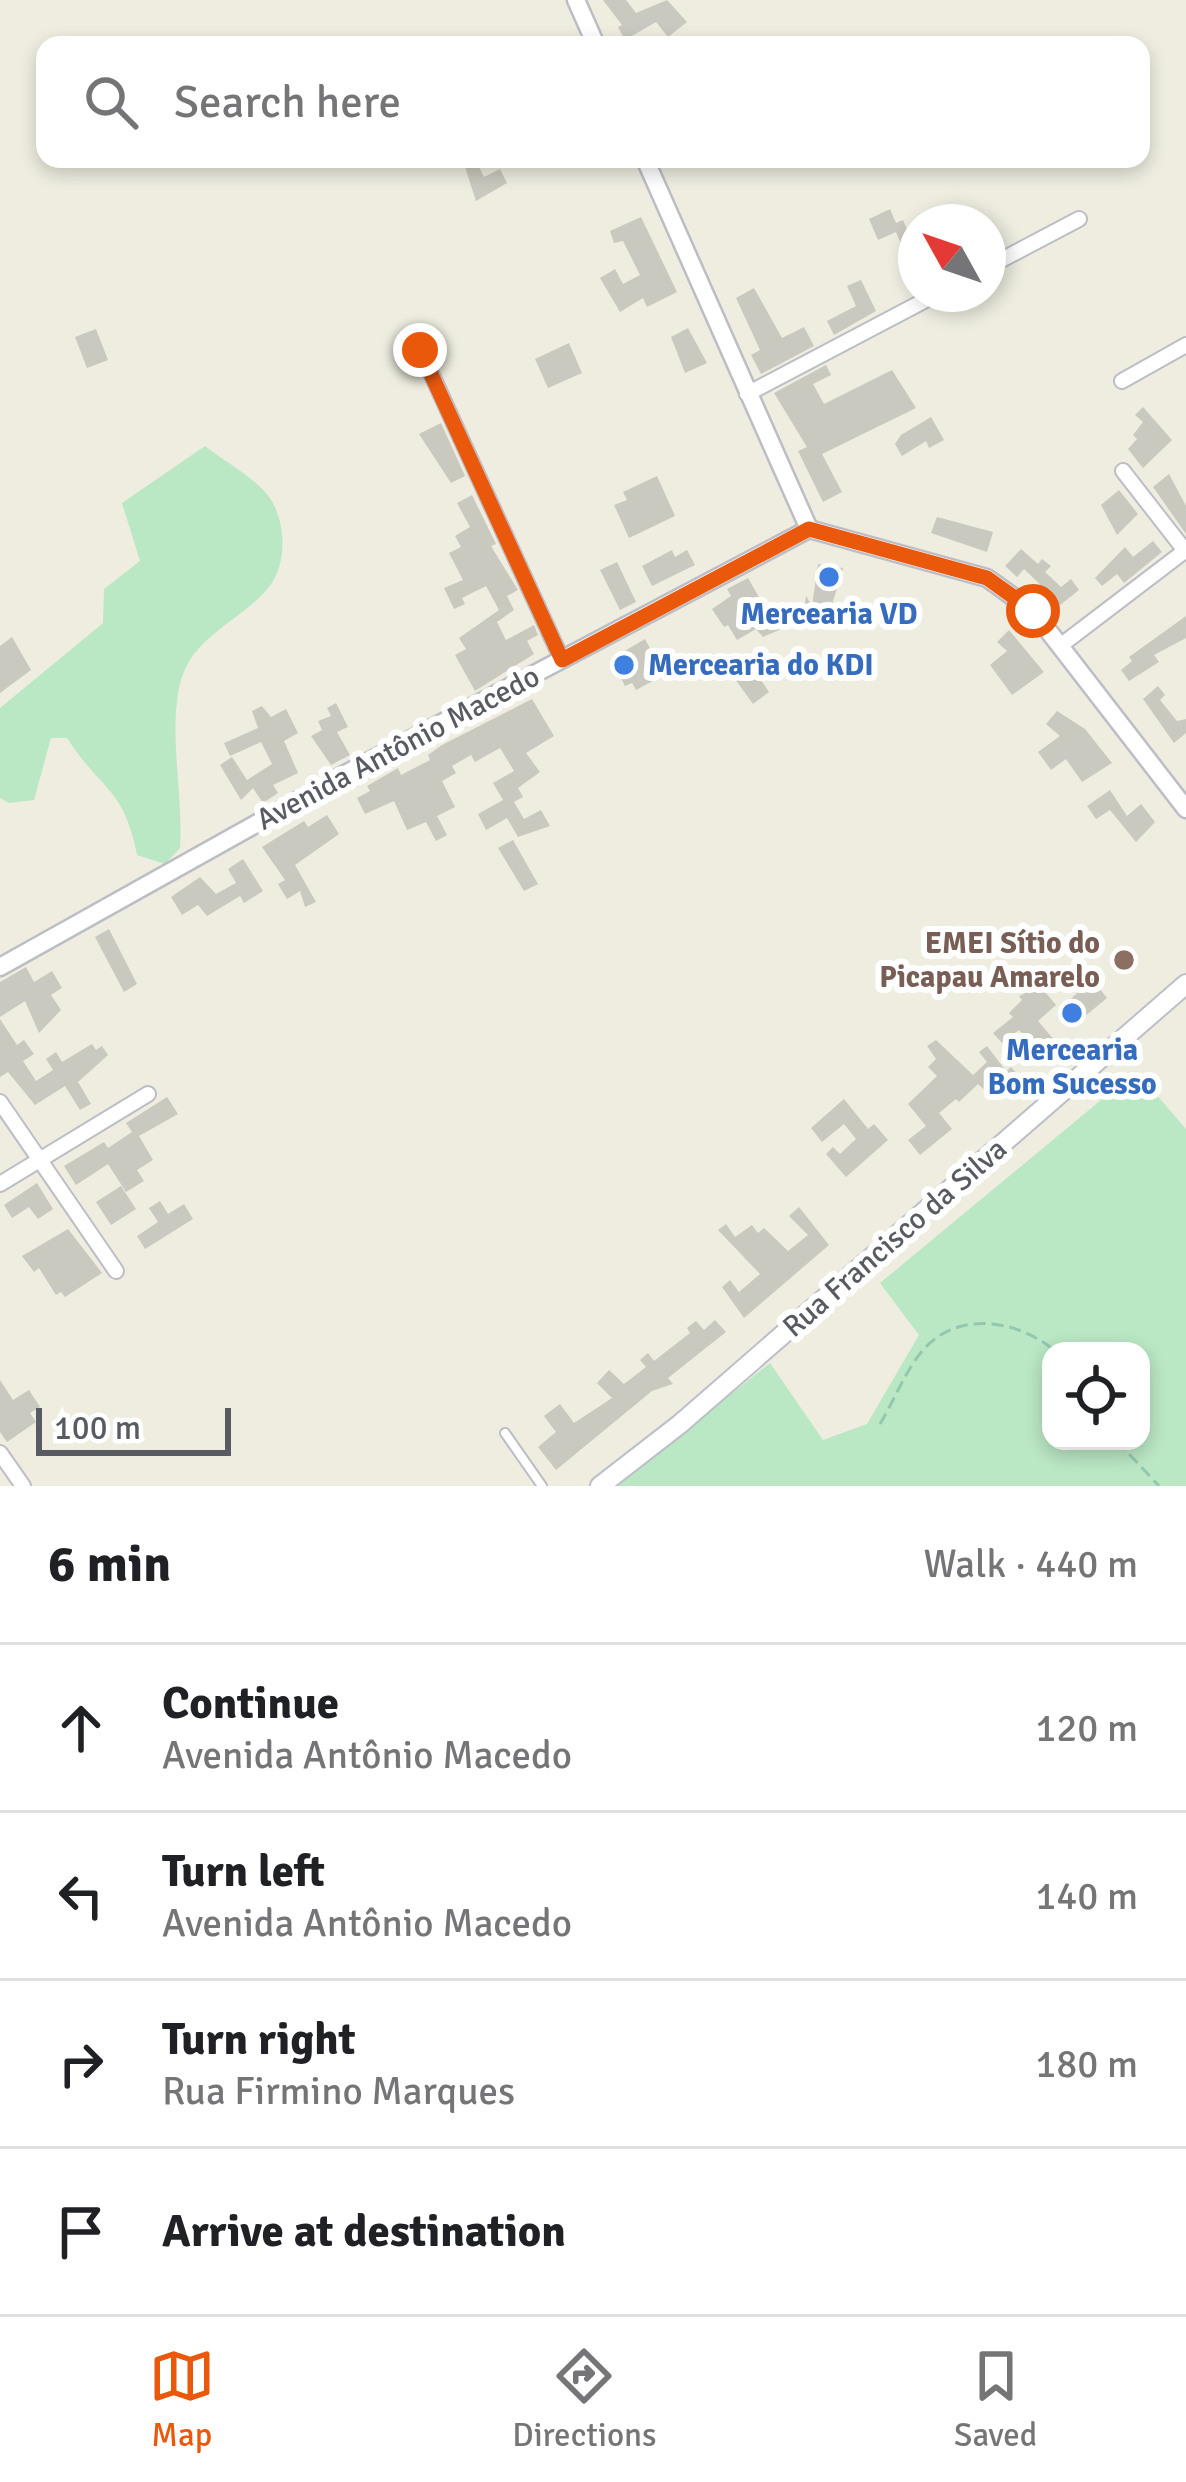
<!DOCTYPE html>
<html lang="en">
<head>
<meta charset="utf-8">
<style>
  body { margin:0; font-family:Signika,sans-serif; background:#f2f2f2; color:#202124 }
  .controls { position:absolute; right:36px; bottom:36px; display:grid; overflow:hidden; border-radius:24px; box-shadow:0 6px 18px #0003 }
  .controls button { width:108px; height:108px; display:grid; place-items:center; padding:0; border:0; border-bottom:3px solid #e0e0e0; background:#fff; color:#202124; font:60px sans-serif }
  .compass { position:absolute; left:898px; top:204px; width:108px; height:108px; border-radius:50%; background:#fff; box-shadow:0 6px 18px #0003; rotate:310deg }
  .scale { position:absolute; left:36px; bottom:30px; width:195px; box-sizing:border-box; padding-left:12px; border:6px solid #595b63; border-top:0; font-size:33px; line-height:42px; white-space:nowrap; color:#595b63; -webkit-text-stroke:9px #fff; paint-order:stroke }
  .stop { position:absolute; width:36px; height:36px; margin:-27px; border:9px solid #ea580c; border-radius:50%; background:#fff }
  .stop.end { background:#ea580c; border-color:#fff; box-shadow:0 3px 12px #0008 }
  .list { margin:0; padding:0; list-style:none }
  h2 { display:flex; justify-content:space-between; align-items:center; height:156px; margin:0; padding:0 48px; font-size:51px }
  h2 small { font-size:39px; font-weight:400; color:#757577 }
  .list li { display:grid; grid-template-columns:78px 1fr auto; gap:36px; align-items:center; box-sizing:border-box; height:168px; padding:0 48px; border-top:3px solid #e0e0e0 }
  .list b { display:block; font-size:45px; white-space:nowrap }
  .list p { margin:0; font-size:39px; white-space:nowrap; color:#757577 }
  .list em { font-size:39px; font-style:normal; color:#757577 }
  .icon { flex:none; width:66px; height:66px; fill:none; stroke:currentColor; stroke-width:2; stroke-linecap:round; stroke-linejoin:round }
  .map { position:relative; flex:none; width:1186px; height:1486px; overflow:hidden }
  .search { position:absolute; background:#fff; box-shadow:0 6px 18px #0003; left:36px; right:36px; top:36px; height:132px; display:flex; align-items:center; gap:30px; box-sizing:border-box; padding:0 42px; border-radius:24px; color:#757577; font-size:45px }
  .sheet { height:828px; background:#fff }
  nav { display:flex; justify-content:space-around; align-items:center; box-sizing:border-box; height:168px; border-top:3px solid #e0e0e0; background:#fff; font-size:33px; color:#757577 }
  nav a { display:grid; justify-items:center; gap:6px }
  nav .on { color:#ea580c }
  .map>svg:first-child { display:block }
  .green { fill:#bae7c4; fill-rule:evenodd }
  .building { fill:#cac9bf }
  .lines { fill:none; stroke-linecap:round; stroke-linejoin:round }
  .service-casing { stroke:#bdbec5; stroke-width:12 }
  .minor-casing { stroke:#bdbec5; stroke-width:18 }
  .tertiary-casing { stroke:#bdbec5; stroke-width:21 }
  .secondary-casing { stroke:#bdbfc8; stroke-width:22 }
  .path { stroke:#93c8ae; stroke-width:3; stroke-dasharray:12 6; stroke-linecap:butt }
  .service { stroke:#fff; stroke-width:8 }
  .minor { stroke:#fff; stroke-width:14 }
  .tertiary { stroke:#fff; stroke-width:16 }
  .secondary { stroke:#fff; stroke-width:18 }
  .route { stroke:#ea580c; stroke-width:15 }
  .shop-dot { fill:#3f7fe0; stroke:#fff; stroke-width:4.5 }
  .education-dot { fill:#8d6e63; stroke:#fff; stroke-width:4.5 }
  .labels { text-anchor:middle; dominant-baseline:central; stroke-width:12; stroke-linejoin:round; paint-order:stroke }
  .shop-label { font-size:30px; font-weight:bold; fill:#366cbe; stroke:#fff }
  .street-label { font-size:30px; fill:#595b63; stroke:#fff }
  .education-label { font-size:30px; font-weight:bold; fill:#785e54; stroke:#fff; text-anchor:end }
</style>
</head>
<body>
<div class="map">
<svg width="1186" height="1486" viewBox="0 0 1186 1486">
  <rect width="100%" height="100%" fill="#eeede0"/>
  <g class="green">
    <path d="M205,446c19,15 50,32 64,51 17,23 18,65 2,87 -23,32 -66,46 -85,83 -22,46 -2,126 -6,181l-15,16 -28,-9c-13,-68 -36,-64 -70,-117h-16l-17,62 -25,3 -9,-5v-90l103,-85 1,-34 36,-28 -18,-58z"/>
    <path d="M1136,1071l50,58v357h-570l154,-123 53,77 44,-16 52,-89 -39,-52zM1051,1351h90v90h-90z"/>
  </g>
  <g class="building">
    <path d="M603,0h23l10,13 31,-13 20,22 -19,15 -12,-15 -31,18 -7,-13 4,-2z"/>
    <path d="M476,161l8,16 16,-8 7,14 -31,18 -11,-34z"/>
    <path d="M890,209l6,14 7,-3 8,19 -10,5 -5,-12 -18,8 -9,-21z"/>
    <path d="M641,217l36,75 -30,15 -4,-9 -23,14 -20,-34 15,-9 8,15 17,-9 -17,-34 -9,2 -4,-12z"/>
    <path d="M861,280l15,31 -42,24 -7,-14 29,-15 -9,-20z"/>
    <path d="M754,288l28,50 22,-11 10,19 -53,28 -10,-19 9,-5 -24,-52z"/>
    <path d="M688,328l19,35 -22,10 -14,-36z"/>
    <path d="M96,329l12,31 -21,8 -12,-31z"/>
    <path d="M569,343l13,30 -34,15 -13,-29z"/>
    <path d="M826,365l5,10 -18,9 11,20 68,-34 24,38 -94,46 20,38 -19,10 -25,-51 9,-4 -33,-54z"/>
    <path d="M1143,407l29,33 -29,28 -15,-19 9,-10 -4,-4 10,-13 -8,-7z"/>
    <path d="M931,417l13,23 -15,8 -3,-7 -24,15 -7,-12 6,-9z"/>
    <path d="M441,423l24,53 -14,7 -32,-49z"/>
    <path d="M1169,474l17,32v28l-33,-47z"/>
    <path d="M657,476l18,40 -46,22 -15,-33 13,-5 -4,-8z"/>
    <path d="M1119,490l19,24 -21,21 -16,-30z"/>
    <path d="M472,495l24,49 -5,2 27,44 -11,6 7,14 -17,12 9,18 28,-15 4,10 -11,6 7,13 -59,37 -20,-36 11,-6 -7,-11 40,-28 -13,-24 -24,12 3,6 -11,5 -10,-21 19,-8 -14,-27 12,-6 -6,-11 15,-9 -13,-24z"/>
    <path d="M937,517l56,15 -6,20 -56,-19z"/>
    <path d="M1153,541l9,11 -38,31 -7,-9 -15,12 -7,-8 30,-31 8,10z"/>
    <path d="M1021,549l17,15 4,-5 9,7 -6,6 16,15 10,-8 8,11 -25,20 -8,-11 5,-4 -27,-26 -7,8 -12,-11z"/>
    <path d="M672,550l3,7 12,-7 8,15 -43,21 -10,-20z"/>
    <path d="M617,562l19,40 -16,8 -20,-40z"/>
    <path d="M818,564l25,4 -16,54 -24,-5 3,-21 6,10z"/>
    <path d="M748,578l24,42 20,-9 3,12 -32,14 -7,-8 -19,11 -9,-15 -4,2 -12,-18 19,-13 -4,-7z"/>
    <path d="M1186,616v22l-32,17 5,7 -30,19 -8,-11 11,-9 -3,-4z"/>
    <path d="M1009,630l35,42 -32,23 -22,-30 17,-14 -10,-9z"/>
    <path d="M12,637l19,33 -31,23v-47z"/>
    <path d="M645,639l19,36 -28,15 -4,-7 -7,3 -14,-27z"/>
    <path d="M749,663l20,29 -16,12 -21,-29z"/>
    <path d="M1158,686l7,9 -5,5 17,21 9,-2v14l-12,10 -31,-44z"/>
    <path d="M532,699l22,37 -28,17 14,19 -22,16 5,9 -9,5 10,17 17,-9 9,16 -32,11 -11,-19 -21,12 -8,-16 25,-14 -10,-17 21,-12 -14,-23 -25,14 -4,-7 -19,11 4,7 -14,8 13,26 -18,9 10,19 -11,6 -10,-19 -19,8 -13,-29 -29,13 -8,-16 13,-7 -3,-5 31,-18 3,7 29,-15 -2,-5 14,-10z"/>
    <path d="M336,703l12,24 -11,5 13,23 -19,10 -20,-29 11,-6 -4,-9 13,-5 -4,-8z"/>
    <path d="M262,706l9,11 15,-8 12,24 -14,8 14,32 -25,12 5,8 -15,10 -10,-15 -12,12 -21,-35 12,-8 15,23 25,-16 -11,-22 -31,14 -6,-13 34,-15 -6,-17z"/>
    <path d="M1057,711l28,18 27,34 -30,19 -16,-23 -15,11 -13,-18 22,-16 -14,-12z"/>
    <path d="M1110,790l17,26 14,-12 14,18 -19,20 -26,-32 -14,9 -9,-13z"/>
    <path d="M327,815l12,19 -44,31 21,37 -11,5 -5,-16 -13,8 -9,-15 7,-4 -23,-33 42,-26 4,6z"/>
    <path d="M513,840l25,44 -14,7 -26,-43z"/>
    <path d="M243,859l20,32 -19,12 -4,-7 -33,20 -9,-11 -16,10 -11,-18 29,-20 16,17 20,-11 -8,-14z"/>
    <path d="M109,929l28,55 -13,8 -29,-55z"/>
    <path d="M26,967l8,15 18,-11 10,17 -11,7 10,15 -22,23 -14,-32 -25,16v-35z"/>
    <path d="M1092,979l15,19 -34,28 -14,-16z"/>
    <path d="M1040,986l16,19 -18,16 24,28 -16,14 -27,-33 -17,13 -9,-10 20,-16 -4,-4 13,-13 -3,-4z"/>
    <path d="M0,1019l17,26 7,-5 10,14 -11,7 13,20 17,-11 -7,-11 10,-7 6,10 30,-18 4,6 6,-4 6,9 -30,27 13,22 -11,6 -15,-24 -30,19 -27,-33 -8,5z"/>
    <path d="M936,1040l37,35 14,-13 -8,-10 8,-6 19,25 5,-4 8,9 -29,19 -12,-11 -19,18 -3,-3 -17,14 13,16 -32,26 -12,-15 18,-14 -18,-22 29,-28 -9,-9 8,-8 -9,-13z"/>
    <path d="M167,1097l11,17 -39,22 14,24 -16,10 7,11 -18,11 -18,-28 -32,21 -12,-19 40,-24 4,6 24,-16 -6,-9z"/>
    <path d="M844,1099l24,30 6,-5 14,16 -42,37 -20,-23 7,-7 7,7 16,-15 -12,-15 -22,18 -11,-14z"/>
    <path d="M37,1183l16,26 -15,10 -9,-12 -17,11 -8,-13z"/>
    <path d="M121,1186l15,23 -25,16 -15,-23z"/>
    <path d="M160,1201l8,13 16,-10 9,15 -48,30 -8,-13 21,-14 -9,-14z"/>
    <path d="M799,1207l30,38 -85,73 -22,-31 8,-7 9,12 21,-18 -42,-44 8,-6 9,13 17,-12 6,8 6,-5 24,23 20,-16 -19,-19z"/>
    <path d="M68,1229l34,44 -37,24 -4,-5 -5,3 -17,-27 -5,4 -12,-16z"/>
    <path d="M715,1320l11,12 -58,46 5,6 -21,7 -96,79 -18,-23 18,-15 -12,-16 16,-12 14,19 38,-25 -15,-15 12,-13 15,14 22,-17 -6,-7 8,-7 6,8 36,-28 -3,-5 9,-7 8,9z"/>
    <path d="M0,1380l13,20 16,-10 11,17 -10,6 6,9 -29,20 -7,-10z"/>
  </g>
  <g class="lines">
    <g class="service-casing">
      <path id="service" d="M505,1433l37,53"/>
    </g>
    <g class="minor-casing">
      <g id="minor">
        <path d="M988,267l91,-48"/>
        <path d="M420,349l142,311"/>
        <path d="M1122,381l64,-36"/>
        <path d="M747,394l190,-100"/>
        <path d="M1123,471l63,81"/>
        <path d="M1060,646l126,-96"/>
        <path d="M0,1102l116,169"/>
        <path d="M0,1184l148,-90"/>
        <path d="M0,1453l23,33"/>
      </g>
    </g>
    <g class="tertiary-casing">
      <g id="tertiary">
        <path d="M576,0l20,45"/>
        <path d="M645,159l164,370"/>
        <path d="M0,967l347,-194 462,-244 178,49 46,33 153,198"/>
      </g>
    </g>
    <g class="secondary-casing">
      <path id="secondary" d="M600,1486l80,-62 506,-440"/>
    </g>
    <g class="path">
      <path d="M880,1424c14,-23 26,-55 44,-75 36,-40 96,-28 131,2"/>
      <path d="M1117,1441l42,45"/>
    </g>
    <use href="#service" class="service"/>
    <use href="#minor" class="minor"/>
    <use href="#tertiary" class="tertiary"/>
    <use href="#secondary" class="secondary"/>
  </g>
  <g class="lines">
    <path class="route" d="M420,350l142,310 247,-131 178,49 46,33"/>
  </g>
  <g class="shop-dot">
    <circle cx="829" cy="577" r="12"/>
    <circle cx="624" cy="665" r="12"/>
    <circle cx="1072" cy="1013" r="12"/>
  </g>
  <circle class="education-dot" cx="1124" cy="960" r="12"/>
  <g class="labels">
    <g class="shop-label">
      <text x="829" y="614">Mercearia VD</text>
      <text x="648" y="665" text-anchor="start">Mercearia do KDI</text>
      <text x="1072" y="1050">Mercearia<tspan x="1072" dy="34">Bom Sucesso</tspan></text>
    </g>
    <g class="street-label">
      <text transform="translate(398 748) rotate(-28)">Avenida Antônio Macedo</text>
      <text transform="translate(895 1238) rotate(-41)">Rua Francisco da Silva</text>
    </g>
    <g class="education-label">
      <text x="1100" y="943">EMEI Sítio do<tspan x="1100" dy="34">Picapau Amarelo</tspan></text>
    </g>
  </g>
</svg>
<div class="controls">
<button><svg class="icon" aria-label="locate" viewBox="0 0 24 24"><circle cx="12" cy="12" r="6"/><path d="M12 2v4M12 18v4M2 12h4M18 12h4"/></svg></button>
</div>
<svg class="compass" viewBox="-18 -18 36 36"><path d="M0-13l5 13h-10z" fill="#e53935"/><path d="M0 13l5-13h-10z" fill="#757577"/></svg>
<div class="scale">100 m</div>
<div class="stop" style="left:1033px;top:611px"></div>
<div class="stop end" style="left:420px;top:350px"></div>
<div class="search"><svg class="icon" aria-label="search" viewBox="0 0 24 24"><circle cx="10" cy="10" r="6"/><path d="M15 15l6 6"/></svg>Search here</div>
</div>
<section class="sheet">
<h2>6 min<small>Walk · 440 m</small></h2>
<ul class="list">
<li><svg class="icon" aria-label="ahead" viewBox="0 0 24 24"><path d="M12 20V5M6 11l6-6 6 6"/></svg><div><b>Continue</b><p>Avenida Antônio Macedo</p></div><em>120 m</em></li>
<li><svg class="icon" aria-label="left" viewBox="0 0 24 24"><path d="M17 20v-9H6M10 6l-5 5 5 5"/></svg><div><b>Turn left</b><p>Avenida Antônio Macedo</p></div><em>140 m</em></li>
<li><svg class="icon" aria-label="right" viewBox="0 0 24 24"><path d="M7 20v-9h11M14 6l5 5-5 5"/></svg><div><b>Turn right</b><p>Rua Firmino Marques</p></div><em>180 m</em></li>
<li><svg class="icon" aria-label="arrive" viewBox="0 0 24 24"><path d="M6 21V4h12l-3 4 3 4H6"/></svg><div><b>Arrive at destination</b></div></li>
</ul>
</section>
<nav>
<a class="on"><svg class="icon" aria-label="map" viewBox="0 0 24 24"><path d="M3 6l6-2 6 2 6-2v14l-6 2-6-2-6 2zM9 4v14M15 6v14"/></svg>Map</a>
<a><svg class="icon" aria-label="directions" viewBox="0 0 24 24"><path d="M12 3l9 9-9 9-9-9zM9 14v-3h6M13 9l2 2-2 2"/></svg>Directions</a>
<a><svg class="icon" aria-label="saved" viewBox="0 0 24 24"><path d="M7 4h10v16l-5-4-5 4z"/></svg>Saved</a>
</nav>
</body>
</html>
